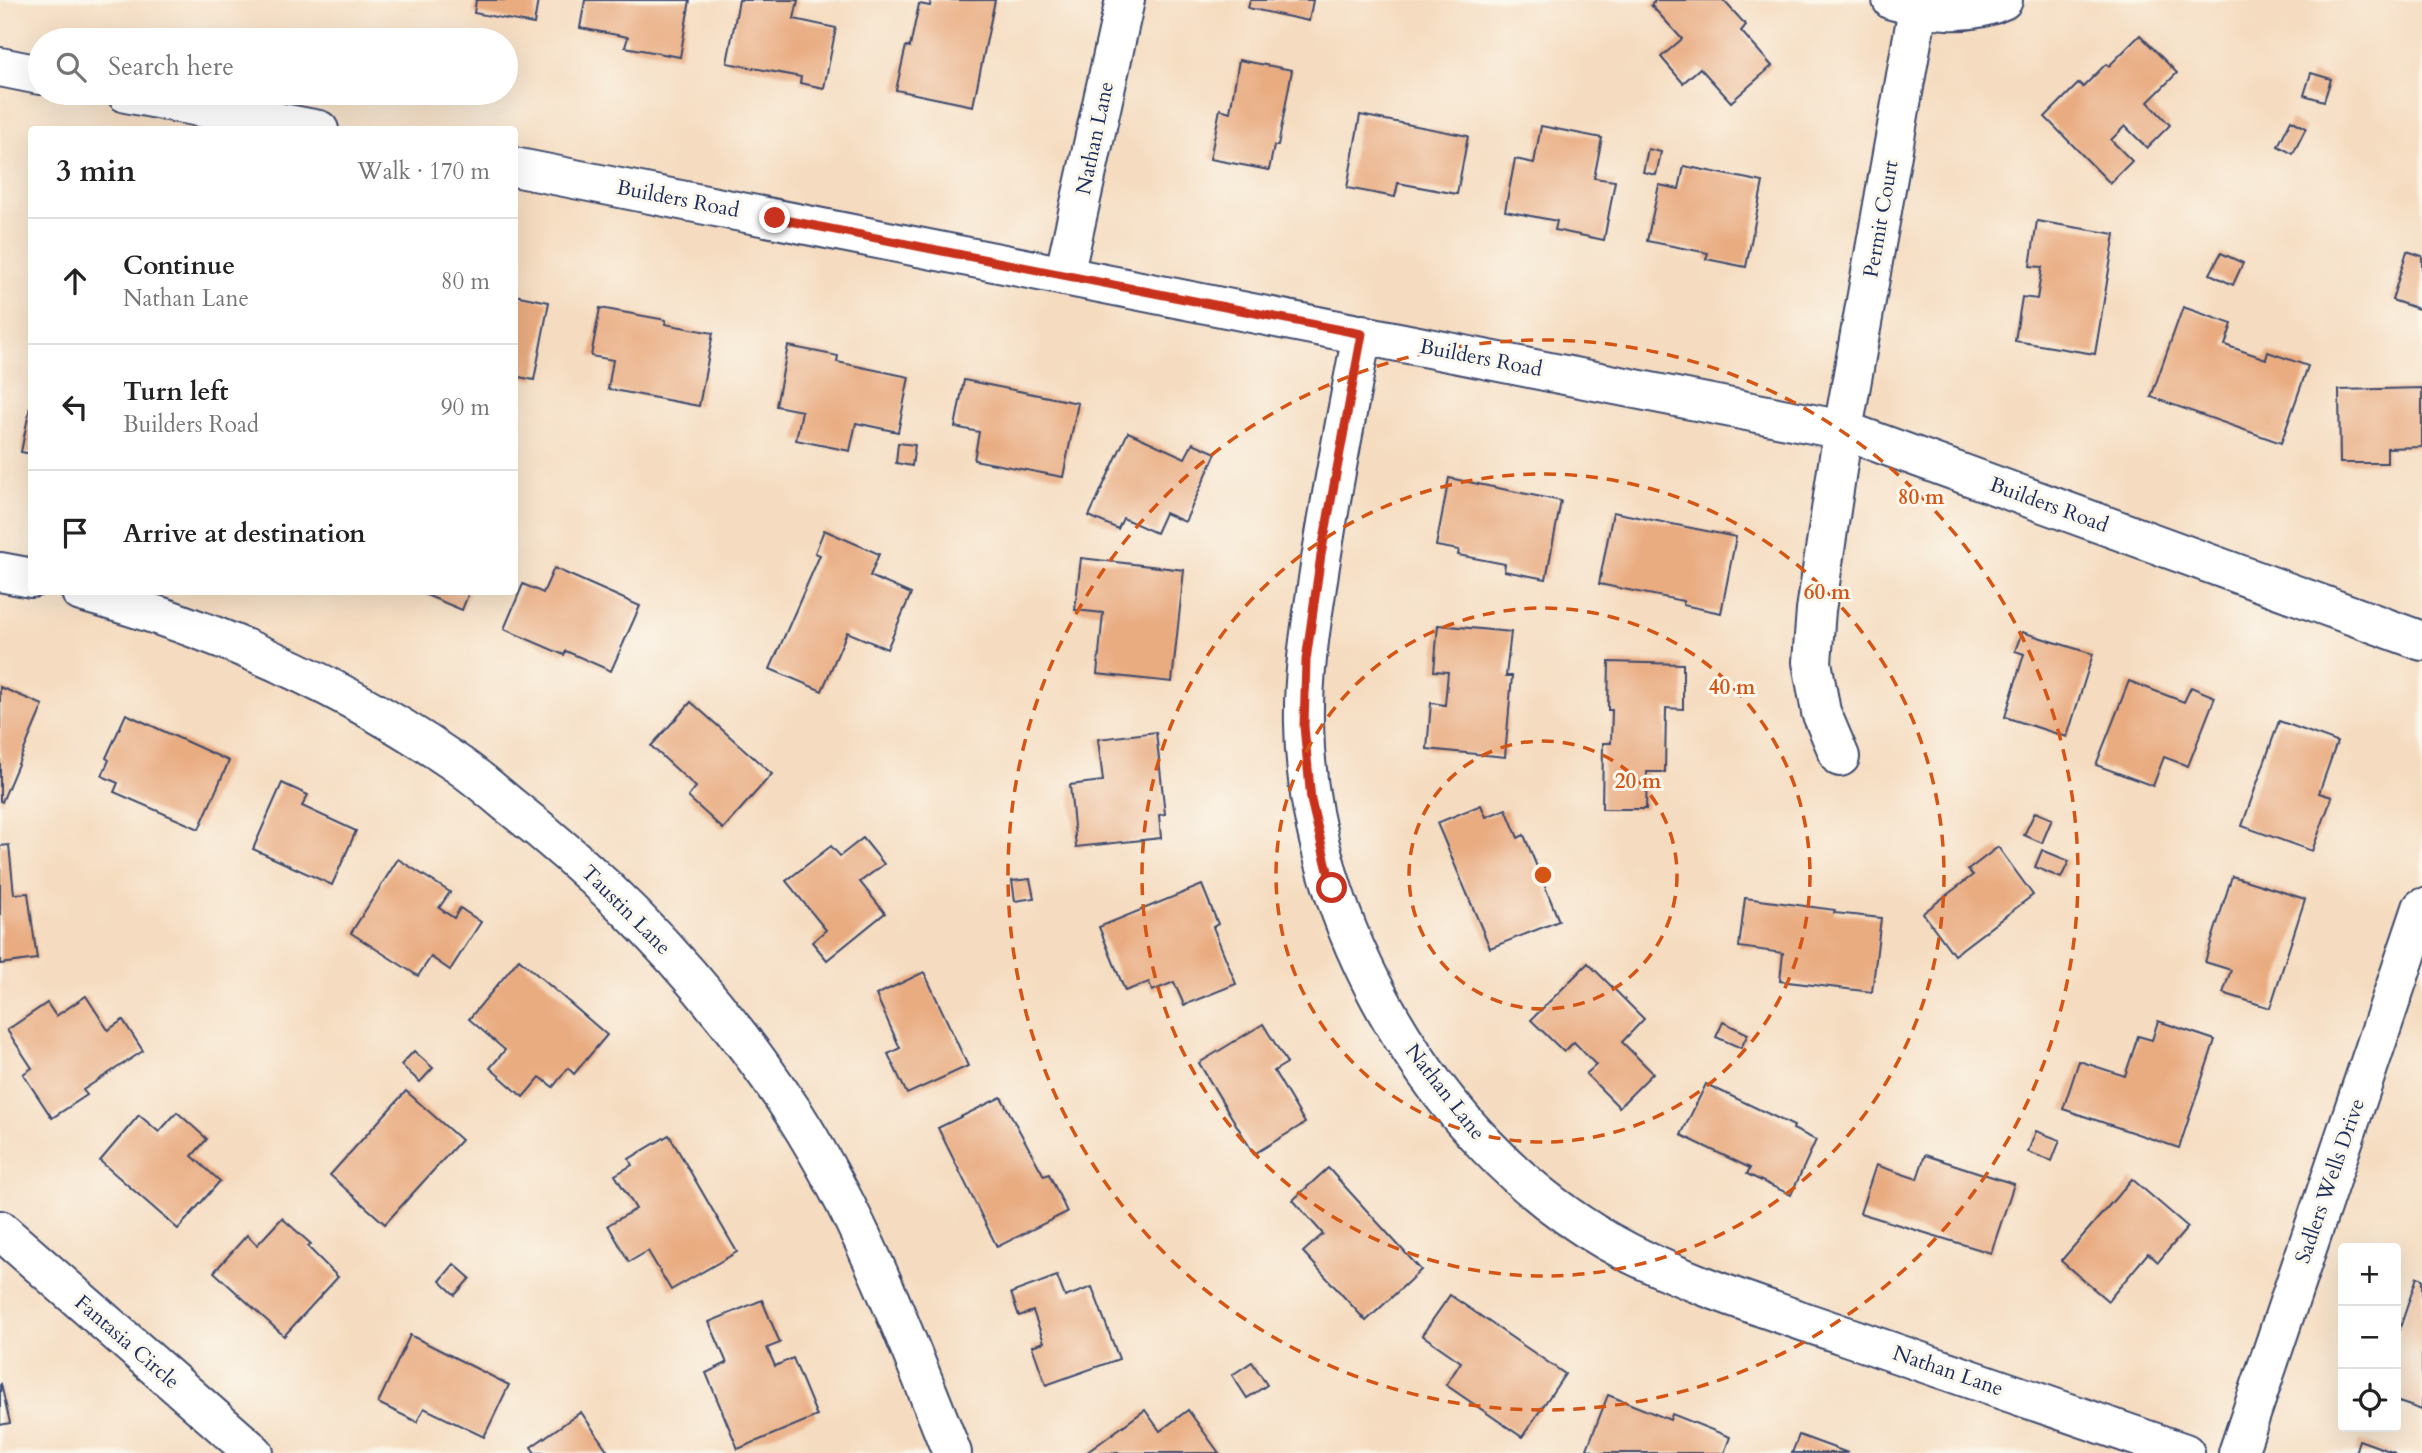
<!DOCTYPE html>
<html lang="en">
<head>
<meta charset="utf-8">
<style>
  body { margin:0; font-family:Cardo,serif; background:#f6f6f6; color:#222 }
  .controls { position:absolute; right:21px; bottom:21px; display:grid; overflow:hidden; border-radius:7px; box-shadow:0 7px 28px #0002 }
  .controls button { width:63px; height:63px; display:grid; place-items:center; padding:0; border:0; border-bottom:2px solid #e0e0e0; background:#fff; color:#222; font:35px sans-serif }
  .stop { position:absolute; width:21px; height:21px; margin:-16px; border:5px solid #c8321e; border-radius:50%; background:#fff }
  .stop.end { background:#c8321e; border-color:#fff; box-shadow:0 2px 7px #0008 }
  .list { margin:0; padding:0; list-style:none }
  h2 { display:flex; justify-content:space-between; align-items:center; height:91px; margin:0; padding:0 28px; font-size:30px }
  h2 small { font-size:23px; font-weight:400; color:#767676 }
  .list li { display:grid; grid-template-columns:46px 1fr auto; gap:21px; align-items:center; box-sizing:border-box; height:126px; padding:0 28px; border-top:2px solid #e0e0e0 }
  .list b { display:block; font-size:26px; white-space:nowrap }
  .list p { margin:0; font-size:23px; white-space:nowrap; color:#767676 }
  .list em { font-size:23px; font-style:normal; color:#767676 }
  .icon { flex:none; width:38px; height:38px; fill:none; stroke:currentColor; stroke-width:2; stroke-linecap:round; stroke-linejoin:round }
  .map { position:relative; flex:none; width:2422px; height:1453px; overflow:hidden }
  .search { position:absolute; background:#fff; box-shadow:0 7px 28px #0002; left:28px; top:28px; width:490px; height:77px; display:flex; align-items:center; gap:18px; box-sizing:border-box; padding:0 24px; border-radius:38px; color:#767676; font-size:26px }
  .panel { position:absolute; background:#fff; box-shadow:0 7px 28px #0002; left:28px; top:126px; width:490px; height:469px; border-radius:7px }
  .map>svg:first-child { display:block }
  .building { fill:#e9ac81 }
  .lines { fill:none; stroke-linecap:round; stroke-linejoin:round }
  .minor-casing { stroke:#3c496d; stroke-width:42 }
  .minor { stroke:#fff; stroke-width:38 }
  .route { stroke:#c8321e; stroke-width:9 }
  .ring { fill:none; stroke:#d45514; stroke-width:3.5; stroke-dasharray:12 9 }
  .labels { text-anchor:middle; dominant-baseline:central; stroke-width:6; stroke-linejoin:round; paint-order:stroke }
  .street-label { font-size:21px; fill:#1b2f5e; stroke:#fbf7ec }
  .centre { fill:#d45514; stroke:#fbf7ec; stroke-width:3.5 }
  .ring-label { font-size:21px; text-anchor:middle; font-weight:bold; fill:#d45514; stroke:#fbf7ec; stroke-width:6; stroke-linejoin:round; paint-order:stroke }
</style>
</head>
<body>
<div class="map">
<svg width="2422" height="1453" viewBox="0 0 2422 1453">
  <rect width="100%" height="100%" fill="#fbf7ec"/>
  <filter id="ink" filterUnits="userSpaceOnUse"><feTurbulence type="fractalNoise" baseFrequency=".0143" numOctaves="2"/><feDisplacementMap in="SourceGraphic" scale="14" xChannelSelector="R" yChannelSelector="G"/><feConvolveMatrix kernelMatrix="1 2 1 2 8 2 1 2 1" color-interpolation-filters="sRGB"/></filter>
  <filter id="wash" filterUnits="userSpaceOnUse"><feTurbulence type="fractalNoise" baseFrequency=".00686" numOctaves="4" result="noise"/><feDisplacementMap in="SourceGraphic" scale="28" xChannelSelector="R" yChannelSelector="G"/><feGaussianBlur stdDeviation="1.57" result="paint"/><feColorMatrix in="noise" values="0 0 0 0 0 0 0 0 0 0 0 0 0 0 0 0 0 1.4 0 .05"/><feComposite in="paint" operator="in"/></filter>
  <g filter="url(#wash)">
    <rect width="100%" height="100%" fill="#f5dcc0"/>
    <g id="blocks">
      <g class="building">
        <path d="M476,0h62l-4,24 -60,-11z"/>
        <path d="M585,0h105l-10,57 -55,-10 3,-10 -48,-9z"/>
        <path d="M739,0h59l-4,19 42,9 -12,60 -24,-5 1,-6 -74,-14z"/>
        <path d="M931,0h64l-22,106 -77,-16 10,-44 4,1 9,-43 11,2z"/>
        <path d="M1250,0h63l-4,21 -61,-13z"/>
        <path d="M1656,0h67l23,25 -5,6 31,35 -41,36 -31,-34 -17,15 -22,-26 21,-18 -31,-34z"/>
        <path d="M2140,35l37,38 -29,29 22,23 -23,23 -22,-22 -14,14 21,21 -22,22 -65,-66 34,-34 4,4 23,-23 3,2z"/>
        <path d="M1239,60l53,10 -14,76h-4l-5,24 -59,-11 10,-50 10,3z"/>
        <path d="M2311,73l20,6 -7,22 -20,-6z"/>
        <path d="M1360,115l108,21 -11,58 -59,-11 -3,14 -48,-9z"/>
        <path d="M2291,120l15,8 -13,26 -15,-8z"/>
        <path d="M1541,126l61,12 -8,40 21,3 -11,59 -49,-10 2,-9 -52,-10 10,-52 19,4z"/>
        <path d="M1648,149l13,3 -5,23 -13,-3z"/>
        <path d="M1684,166l79,16 -17,85 -40,-8 2,-6 -61,-12 12,-56 20,4z"/>
        <path d="M2037,221l78,13 -20,120 -80,-13 7,-44 15,2 5,-32 -12,-1z"/>
        <path d="M2407,251l15,5v54l-30,-10z"/>
        <path d="M2221,253l22,10 -10,22 -23,-11z"/>
        <path d="M514,295l35,7 -15,78 -20,-4z"/>
        <path d="M2183,307l49,17 -7,21 41,14 2,-7 40,14 -27,77 -130,-46z"/>
        <path d="M600,308l66,12 -1,4 48,9 -14,73 -91,-17 5,-29 -22,-4z"/>
        <path d="M788,346l50,10 -1,6 72,15 -11,55 -42,-9 -6,28 -54,-11 6,-29 -26,-5z"/>
        <path d="M964,380l114,23 -15,74 -89,-17 5,-28 -24,-5z"/>
        <path d="M2422,388v59l-35,1v15h-47l-1,-73z"/>
        <path d="M30,407h2v47l-11,-2z"/>
        <path d="M1128,432l57,26 8,-15 23,10 -31,69 -20,-9 -9,20 -33,-15 -5,11 -29,-13z"/>
        <path d="M898,443l17,2 -3,21 -16,-3z"/>
        <path d="M1449,478l112,23 -15,78 -42,-8 1,-7 -47,-9 1,-5 -23,-4z"/>
        <path d="M1613,512l123,25 -15,76 -38,-8v-4l-84,-17z"/>
        <path d="M824,530l55,24 -9,22 41,18 -24,55 -40,-17 -25,59 -52,-22 50,-114 -5,-2z"/>
        <path d="M1081,558l103,12 -12,112 -75,-8 6,-61 -28,-3z"/>
        <path d="M554,568l86,38 -29,65 -45,-20 -2,4 -60,-26 19,-45 20,9z"/>
        <path d="M419,592h50l-7,18z"/>
        <path d="M1438,625l73,7 -5,44h6l-7,81 -78,-8 4,-46 14,2 3,-33 -14,-1z"/>
        <path d="M2022,632l71,22 -26,83 -62,-20 19,-63 -9,-3z"/>
        <path d="M1609,662l74,2v45l-17,-1 -1,64h-18l-1,37h-44l1,-66h8l1,-33h-4z"/>
        <path d="M2129,681l55,21 7,-15 24,10 -27,69 -24,-9 -11,29 -57,-21z"/>
        <path d="M0,687l43,18 -41,97 -2,-1z"/>
        <path d="M691,702l81,72 -49,55 -35,-32 8,-10 -45,-41z"/>
        <path d="M126,714l103,47 -30,68 -85,-37 4,-9 -16,-7 7,-16 -3,-2z"/>
        <path d="M2279,721l58,21 -18,51 13,4 -20,54 -70,-25z"/>
        <path d="M1156,732l9,82 -6,1 2,23 -85,9 -6,-62 33,-4 -5,-42z"/>
        <path d="M282,783l26,12 -6,11 54,25 -24,54 -79,-36z"/>
        <path d="M1481,805l5,12 20,-8 12,29 6,-3 35,86 -69,27 -53,-125z"/>
        <path d="M2035,812l17,7 -10,24 -18,-8z"/>
        <path d="M863,838l21,26 -24,18 25,31 -58,47 -15,-18 14,-12 -40,-49 45,-35 9,10z"/>
        <path d="M9,845l5,49 14,-1 9,66 -37,5v-118z"/>
        <path d="M1998,847l35,48 -79,60 -31,-42 50,-38 -5,-5z"/>
        <path d="M2042,850l27,11 -8,17 -26,-11z"/>
        <path d="M398,859l52,33 -11,16 15,10 6,-10 21,14 -31,48 -19,-13 -13,19 -67,-43z"/>
        <path d="M2232,876l73,23 -35,109 -47,-15 8,-23 -26,-8z"/>
        <path d="M1030,879l4,19 -19,3 -3,-20z"/>
        <path d="M1202,885l16,39 -5,3 23,57 -52,21 -10,-23 -22,9 -3,-9 -24,9 -26,-64z"/>
        <path d="M1745,898l90,12 -1,3 47,5 -9,74 -92,-11 3,-28 -44,-6z"/>
        <path d="M519,959l88,76 -33,39 -6,-6 -15,19 -13,-10 -17,20 -33,-29 15,-18 -36,-31z"/>
        <path d="M1588,963l56,56 -22,23 31,31 -34,34 -33,-33 10,-9 -22,-23 -10,10 -33,-32z"/>
        <path d="M924,972l44,94 -61,28 -19,-40 12,-6 -24,-53z"/>
        <path d="M86,996l22,34 15,-10 20,31 -60,39 4,5 -35,23 -29,-44 9,-6 -25,-38 40,-27 9,13z"/>
        <path d="M2158,1021l57,19 -36,108 -116,-39 16,-48 46,15 13,-40 14,4z"/>
        <path d="M1723,1022l25,12 -7,14 -25,-11z"/>
        <path d="M1263,1024l24,39 -13,8 31,52 -51,31 -55,-91z"/>
        <path d="M414,1051l19,17 -13,14 -19,-17z"/>
        <path d="M1706,1084l88,42 -1,3 23,11 -25,55 -44,-21 3,-6 -69,-33z"/>
        <path d="M406,1091l55,49 -76,84 -55,-49z"/>
        <path d="M1001,1097l43,79 5,-2 18,38 -70,35 -59,-119z"/>
        <path d="M177,1112l30,27 -15,17 28,25 -42,48 -78,-68 39,-46 20,17z"/>
        <path d="M2036,1131l24,9 -8,21 -24,-9z"/>
        <path d="M669,1135l68,117 -66,38 -23,-39 -19,11 -21,-37 28,-16 -21,-34 17,-10 -3,-6z"/>
        <path d="M1925,1155l89,29 -23,69 -131,-40 16,-48 41,14z"/>
        <path d="M1328,1168l93,102 -55,51 -63,-69 20,-18 -30,-34z"/>
        <path d="M2132,1179l56,48 -30,35 -10,-9 -40,48 -47,-40z"/>
        <path d="M282,1218l29,26 -3,3 30,30 -54,59 -70,-64 33,-37 10,10z"/>
        <path d="M454,1264l16,14 -15,17 -15,-14z"/>
        <path d="M1057,1276l8,21 27,-10 27,72 -73,26 -14,-39 12,-4 -11,-31 -14,5 -8,-23z"/>
        <path d="M2417,1277l5,2v131l-26,-9v-61z"/>
        <path d="M1450,1295l115,79 -43,63 -76,-52 15,-23 -39,-27z"/>
        <path d="M762,1300l18,43 -13,5 8,18 18,-8 24,58 -79,33 -32,-76 21,-10 -18,-41z"/>
        <path d="M410,1335l99,50 -25,52 -60,-29 -7,14 -39,-19z"/>
        <path d="M1252,1362l15,23 -20,13 -15,-23z"/>
        <path d="M1,1384l9,39 -10,2v-40z"/>
        <path d="M1608,1395l62,25 2,-6 58,23 -6,16h-126l-11,-4z"/>
        <path d="M1145,1410l15,21 28,-21 31,43h-133z"/>
        <path d="M581,1412l28,41h-74l-4,-6z"/>
        <path d="M1799,1435l49,18h-56z"/>
        <path d="M2359,1440l36,13h-40z"/>
      </g>
    </g>
  </g>
  <g filter="url(#ink)">
    <use href="#blocks" fill-opacity="0" stroke="#3c496d" stroke-width="2"/>
    <g class="lines">
      <g class="minor-casing">
        <g id="minor">
          <path d="M1892,0c35,10 76,17 111,0"/>
          <path d="M0,67l40,8"/>
          <path d="M126,93l193,37"/>
          <path d="M514,167l1329,263 579,211"/>
          <path d="M1064,276l61,-276"/>
          <path d="M1362,334c-16,86 -34,172 -46,259 -7,44 -13,87 -12,131 3,199 130,418 303,517 74,42 156,66 236,94 114,39 228,79 342,118"/>
          <path d="M0,572l32,6"/>
          <path d="M81,592c132,36 259,92 372,169 20,13 38,29 56,44 112,87 208,191 286,310 67,105 111,223 157,338"/>
          <path d="M1840,757l-19,-45 -9,-50 4,-52 27,-180 75,-422"/>
          <path d="M0,1230l254,223"/>
          <path d="M2238,1453l184,-545"/>
        </g>
      </g>
      <use href="#minor" class="minor"/>
    </g>
  </g>
  <g class="lines" filter="url(#ink)">
    <path class="route" d="M775,218l587,116 -41,221 -15,105 -2,66 7,74 21,88"/>
  </g>
  <g class="ring">
    <circle cx="1543" cy="875" r="134"/>
    <circle cx="1543" cy="875" r="267"/>
    <circle cx="1543" cy="875" r="401"/>
    <circle cx="1543" cy="875" r="535"/>
  </g>
  <g class="labels">
    <g class="street-label">
      <text transform="translate(1095 138) rotate(-78)">Nathan Lane</text>
      <text transform="translate(678 199) rotate(11)">Builders Road</text>
      <text transform="translate(1881 219) rotate(-80)">Permit Court</text>
      <text transform="translate(1481 358) rotate(11)">Builders Road</text>
      <text transform="translate(2049 505) rotate(20)">Builders Road</text>
      <text transform="translate(626 910) rotate(45)">Taustin Lane</text>
      <text transform="translate(1445 1092) rotate(52)">Nathan Lane</text>
      <text transform="translate(2330 1181) rotate(-71)">Sadlers Wells Drive</text>
      <text transform="translate(127 1342) rotate(41)">Fantasia Circle</text>
      <text transform="translate(1948 1371) rotate(19)">Nathan Lane</text>
    </g>
  </g>
  <circle cx="1543" cy="875" r="10" class="centre"/>
  <g class="ring-label">
    <text x="1921" y="504">80 m</text>
    <text x="1827" y="599">60 m</text>
    <text x="1732" y="694">40 m</text>
    <text x="1638" y="788">20 m</text>
  </g>
</svg>
<div class="controls">
<button>+</button>
<button>−</button>
<button><svg class="icon" aria-label="locate" viewBox="0 0 24 24"><circle cx="12" cy="12" r="6"/><path d="M12 2v4M12 18v4M2 12h4M18 12h4"/></svg></button>
</div>
<div class="stop" style="left:1332px;top:888px"></div>
<div class="stop end" style="left:775px;top:218px"></div>
<div class="search"><svg class="icon" aria-label="search" viewBox="0 0 24 24"><circle cx="10" cy="10" r="6"/><path d="M15 15l6 6"/></svg>Search here</div>
<section class="panel">
<h2>3 min<small>Walk · 170 m</small></h2>
<ul class="list">
<li><svg class="icon" aria-label="ahead" viewBox="0 0 24 24"><path d="M12 20V5M6 11l6-6 6 6"/></svg><div><b>Continue</b><p>Nathan Lane</p></div><em>80 m</em></li>
<li><svg class="icon" aria-label="left" viewBox="0 0 24 24"><path d="M17 20v-9H6M10 6l-5 5 5 5"/></svg><div><b>Turn left</b><p>Builders Road</p></div><em>90 m</em></li>
<li><svg class="icon" aria-label="arrive" viewBox="0 0 24 24"><path d="M6 21V4h12l-3 4 3 4H6"/></svg><div><b>Arrive at destination</b></div></li>
</ul>
</section>
</div>
</body>
</html>
